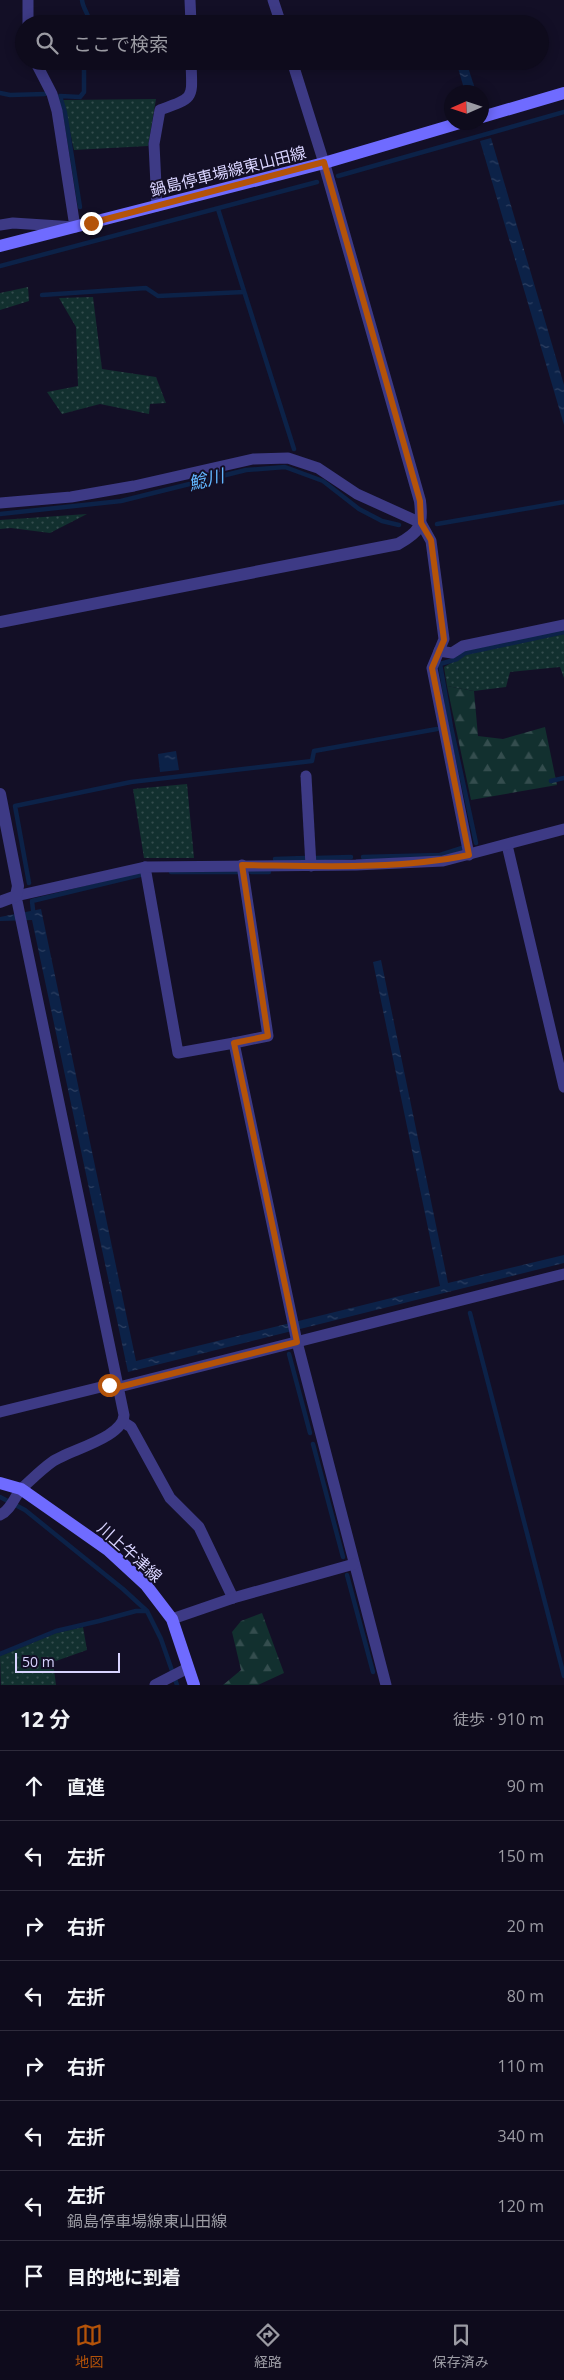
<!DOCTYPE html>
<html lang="ja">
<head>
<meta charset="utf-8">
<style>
  body { margin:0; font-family:"Open Sans","Noto Sans JP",sans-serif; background:#171425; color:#f1f3f6 }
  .compass { position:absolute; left:444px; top:85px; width:45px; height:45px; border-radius:50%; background:#0e0b1c; box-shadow:0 2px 12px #0003; rotate:267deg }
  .scale { position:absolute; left:15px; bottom:12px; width:105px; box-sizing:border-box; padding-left:5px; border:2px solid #d9d4ff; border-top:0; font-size:14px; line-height:18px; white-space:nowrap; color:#d9d4ff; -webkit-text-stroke:4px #130f26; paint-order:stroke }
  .stop { position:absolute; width:15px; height:15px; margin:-11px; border:4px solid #b45309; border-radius:50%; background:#fff }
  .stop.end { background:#b45309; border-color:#fff; box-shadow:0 1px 5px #0008 }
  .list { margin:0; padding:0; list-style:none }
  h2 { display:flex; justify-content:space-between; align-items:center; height:65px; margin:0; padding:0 20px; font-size:21px }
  h2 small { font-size:16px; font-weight:400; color:#9b9ba3 }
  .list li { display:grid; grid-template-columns:32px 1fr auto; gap:15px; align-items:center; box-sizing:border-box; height:70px; padding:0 20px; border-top:1px solid #2e2b3b }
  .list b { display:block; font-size:19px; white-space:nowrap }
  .list p { margin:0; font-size:16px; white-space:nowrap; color:#9b9ba3 }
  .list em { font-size:16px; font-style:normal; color:#9b9ba3 }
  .icon { flex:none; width:28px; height:28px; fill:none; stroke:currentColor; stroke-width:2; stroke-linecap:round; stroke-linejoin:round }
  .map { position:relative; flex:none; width:564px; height:1685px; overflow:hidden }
  .search { position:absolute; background:#0e0b1c; box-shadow:0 2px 12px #0003; left:15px; right:15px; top:15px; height:55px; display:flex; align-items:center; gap:12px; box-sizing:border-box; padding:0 18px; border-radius:28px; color:#9b9ba3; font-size:19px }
  .sheet { height:625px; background:#0e0b1c }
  nav { display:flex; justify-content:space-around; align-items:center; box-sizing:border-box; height:70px; border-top:1px solid #2e2b3b; background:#0e0b1c; font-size:14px; color:#9b9ba3 }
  nav a { display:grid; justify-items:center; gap:2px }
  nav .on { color:#b45309 }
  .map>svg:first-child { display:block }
  .grass { fill:url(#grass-dots) }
  .forest { fill:url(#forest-firs) }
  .water { fill:url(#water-ripples) }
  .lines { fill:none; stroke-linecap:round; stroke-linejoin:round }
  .stream { stroke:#0c2248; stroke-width:4.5 }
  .minor { stroke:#3d3a85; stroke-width:11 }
  .tertiary { stroke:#3d3a85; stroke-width:12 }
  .secondary { stroke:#6f6bff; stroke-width:12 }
  .route { stroke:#b45309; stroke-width:6 }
  .labels { text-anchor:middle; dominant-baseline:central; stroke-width:4; stroke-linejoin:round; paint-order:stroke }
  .street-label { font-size:16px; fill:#d9d4ff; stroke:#130f26 }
  .water-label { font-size:18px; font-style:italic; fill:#62b6ff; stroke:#130f26 }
</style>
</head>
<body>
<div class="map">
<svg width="564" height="1685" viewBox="0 0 564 1685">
  <defs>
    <pattern id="grass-dots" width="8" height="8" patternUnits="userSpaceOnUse" patternTransform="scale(1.25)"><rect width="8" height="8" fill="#12302f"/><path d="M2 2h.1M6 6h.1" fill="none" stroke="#344d4e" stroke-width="1.8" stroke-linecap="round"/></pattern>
    <pattern id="forest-firs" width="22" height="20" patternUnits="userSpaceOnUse" patternTransform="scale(1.25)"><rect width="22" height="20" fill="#12302f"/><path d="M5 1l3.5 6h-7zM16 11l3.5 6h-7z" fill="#344d4e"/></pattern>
    <pattern id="water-ripples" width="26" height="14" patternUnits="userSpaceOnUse" patternTransform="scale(1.25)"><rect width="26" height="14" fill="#0c2248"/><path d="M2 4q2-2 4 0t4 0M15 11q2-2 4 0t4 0" fill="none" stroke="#2f4163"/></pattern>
  </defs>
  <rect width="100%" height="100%" fill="#130f26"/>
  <g class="grass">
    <path d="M156,99l-8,47 -74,4 -11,-50z"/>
    <path d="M28,287l1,14 -29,9v-17z"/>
    <path d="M93,297l9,72 54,8 10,26 -16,1 -1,10 -49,-10 -38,10 -15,-22 31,-6 -2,-59 -17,-29z"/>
    <path d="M87,514l-37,19 -39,-5 -11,1v-9z"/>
    <path d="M564,634v44l-4,-11 -50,5 -4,15 -32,4 -27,-5 -3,-19 26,-15z"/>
    <path d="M187,784l7,74h-50l-11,-69z"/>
    <path d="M83,1627l4,23 -34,12 3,23h-55l-1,-29 56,-23z"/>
  </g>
  <g class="forest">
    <path d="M447,686l27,5 4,45 25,3 42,-12 12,58 -86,15z"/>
    <path d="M262,1613l22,60 -26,12h-35l18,-15 -9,-38 9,-11z"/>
  </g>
  <g class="water">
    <path d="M456,61h10l10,31h-11z"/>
    <path d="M491,138l73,247v40l-84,-284z"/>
    <path d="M176,751l3,19 -19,2 -2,-18z"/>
    <path d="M41,909l95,452 304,-75 -67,-324 8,-2 67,323 116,-28v8l-436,109 -96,-452 -32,1v-4z"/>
  </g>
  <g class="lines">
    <g class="stream">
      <path d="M82,0c1,9 7,14 8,24"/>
      <path d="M0,93l10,2 35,-1"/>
      <path d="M338,176l226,-64"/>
      <path d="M80,207l-15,-94 -5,-17 20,1 4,-5v-31"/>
      <path d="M218,209l76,240"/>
      <path d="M0,266l317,-84"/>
      <path d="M42,295l104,-7 12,8 86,-4"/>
      <path d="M0,514l121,-13 125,-31 39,-3 38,14 36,28 23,12 17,4"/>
      <path d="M437,524l127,-22"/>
      <path d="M551,781l13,-3"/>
      <path d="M476,843l-25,-116 -11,-63 17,-5 8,-6 99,-21"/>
      <path d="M363,857l77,-2 22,-7"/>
      <path d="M316,858l35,-1"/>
      <path d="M275,859l30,-1"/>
      <path d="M171,872h67"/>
      <path d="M251,872h18"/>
      <path d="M29,883l-14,-77 116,-24 181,-21 2,-10 123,-22"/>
      <path d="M33,910l-1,-9 108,-26"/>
      <path d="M470,1313l94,363"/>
      <path d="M289,1354l21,79"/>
      <path d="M313,1444l30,113"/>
      <path d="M0,1497l25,13 98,79 24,22 14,28 16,46"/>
      <path d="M347,1575l26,97"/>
      <path d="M0,1654l56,-23 43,-10 37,-10h10"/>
    </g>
    <g class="minor">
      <path d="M28,0v24"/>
      <path d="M190,0l1,24"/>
      <path d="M273,0l8,24"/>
      <path d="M292,61l32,102"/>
      <path d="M157,206l-3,-62 6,-34c36,-13 32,-11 31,-49"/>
      <path d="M0,225l13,-2 62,4 -18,-116 -5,-17 -17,-33"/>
      <path d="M0,503l71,-6 63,-11 119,-27 35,-1 30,10 39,26 64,29 10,18 13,98 -12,29 37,187"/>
      <path d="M439,651l13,2 11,-7 101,-21"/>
      <path d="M306,776l5,90"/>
      <path d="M507,845l57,242"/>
      <path d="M242,865l26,171 -34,7 63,299 89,343"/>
      <path d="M145,867l33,186 56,-10"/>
      <path d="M0,1412l109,-27 10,2 445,-113"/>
      <path d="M123,1422l8,5 39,71 29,29 34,71"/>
      <path d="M0,1515c11,-5 14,-18 22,-27 9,-8 20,-19 30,-26 17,-12 71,-24 72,-47l-108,-519 129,-29 211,-2 87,-4 121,-32"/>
      <path d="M172,1619l61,-21 121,-34"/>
      <path d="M155,1685l33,-17"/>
    </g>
    <g class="tertiary">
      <path d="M0,622l398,-78c22,-12 25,-18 22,-43l-96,-338"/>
      <path d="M0,794l18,92 -2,10 -16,6"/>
    </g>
    <g class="secondary">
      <path d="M482,117l82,-24"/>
      <path d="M0,246l324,-83 139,-41"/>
      <path d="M0,1483l21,6 87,61 38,35 26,34 22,66"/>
    </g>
  </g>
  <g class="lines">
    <path class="route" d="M91,223l233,-61 96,339 1,22 10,17 13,100 -12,28 37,187c-73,15 -152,11 -227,10l26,171 -34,7 63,299 -178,45 -10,-2"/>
  </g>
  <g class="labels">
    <g class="street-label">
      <text transform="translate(228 171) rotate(-14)">鍋島停車場線東山田線</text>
      <text transform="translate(130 1552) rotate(42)">川上牛津線</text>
    </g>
    <g class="water-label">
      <text transform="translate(206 479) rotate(-14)">鯰川</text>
    </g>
  </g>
</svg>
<svg class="compass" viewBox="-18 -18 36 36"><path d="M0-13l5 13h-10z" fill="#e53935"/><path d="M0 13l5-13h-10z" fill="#9b9ba3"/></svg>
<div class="scale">50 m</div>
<div class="stop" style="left:109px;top:1385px"></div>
<div class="stop end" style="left:91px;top:223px"></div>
<div class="search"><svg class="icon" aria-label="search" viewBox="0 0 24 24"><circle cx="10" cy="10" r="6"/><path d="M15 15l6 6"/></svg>ここで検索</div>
</div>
<section class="sheet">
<h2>12 分<small>徒歩 · 910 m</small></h2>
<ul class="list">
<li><svg class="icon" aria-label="ahead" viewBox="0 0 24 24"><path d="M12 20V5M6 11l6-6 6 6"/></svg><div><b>直進</b></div><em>90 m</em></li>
<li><svg class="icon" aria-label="left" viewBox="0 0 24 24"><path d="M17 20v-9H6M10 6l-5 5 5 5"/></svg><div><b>左折</b></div><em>150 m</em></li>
<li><svg class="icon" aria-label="right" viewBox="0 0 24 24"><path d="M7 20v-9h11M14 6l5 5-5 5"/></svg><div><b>右折</b></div><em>20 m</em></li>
<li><svg class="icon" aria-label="left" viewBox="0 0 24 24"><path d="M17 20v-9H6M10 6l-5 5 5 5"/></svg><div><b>左折</b></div><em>80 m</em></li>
<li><svg class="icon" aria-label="right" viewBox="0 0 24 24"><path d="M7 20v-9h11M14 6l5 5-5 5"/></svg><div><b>右折</b></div><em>110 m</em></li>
<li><svg class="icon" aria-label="left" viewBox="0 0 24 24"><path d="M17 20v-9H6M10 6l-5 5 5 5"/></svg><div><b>左折</b></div><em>340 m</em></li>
<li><svg class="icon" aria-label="left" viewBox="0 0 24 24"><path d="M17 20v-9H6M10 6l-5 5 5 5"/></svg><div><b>左折</b><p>鍋島停車場線東山田線</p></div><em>120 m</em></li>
<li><svg class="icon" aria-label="arrive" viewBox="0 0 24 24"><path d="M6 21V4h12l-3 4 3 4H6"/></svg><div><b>目的地に到着</b></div></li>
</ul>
</section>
<nav>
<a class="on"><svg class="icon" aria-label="map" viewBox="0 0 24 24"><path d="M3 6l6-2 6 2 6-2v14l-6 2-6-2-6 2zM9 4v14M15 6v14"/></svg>地図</a>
<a><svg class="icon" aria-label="directions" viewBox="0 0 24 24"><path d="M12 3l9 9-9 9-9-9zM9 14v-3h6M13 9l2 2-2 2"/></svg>経路</a>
<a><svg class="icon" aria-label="saved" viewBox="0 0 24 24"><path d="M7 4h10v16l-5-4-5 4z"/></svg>保存済み</a>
</nav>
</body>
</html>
